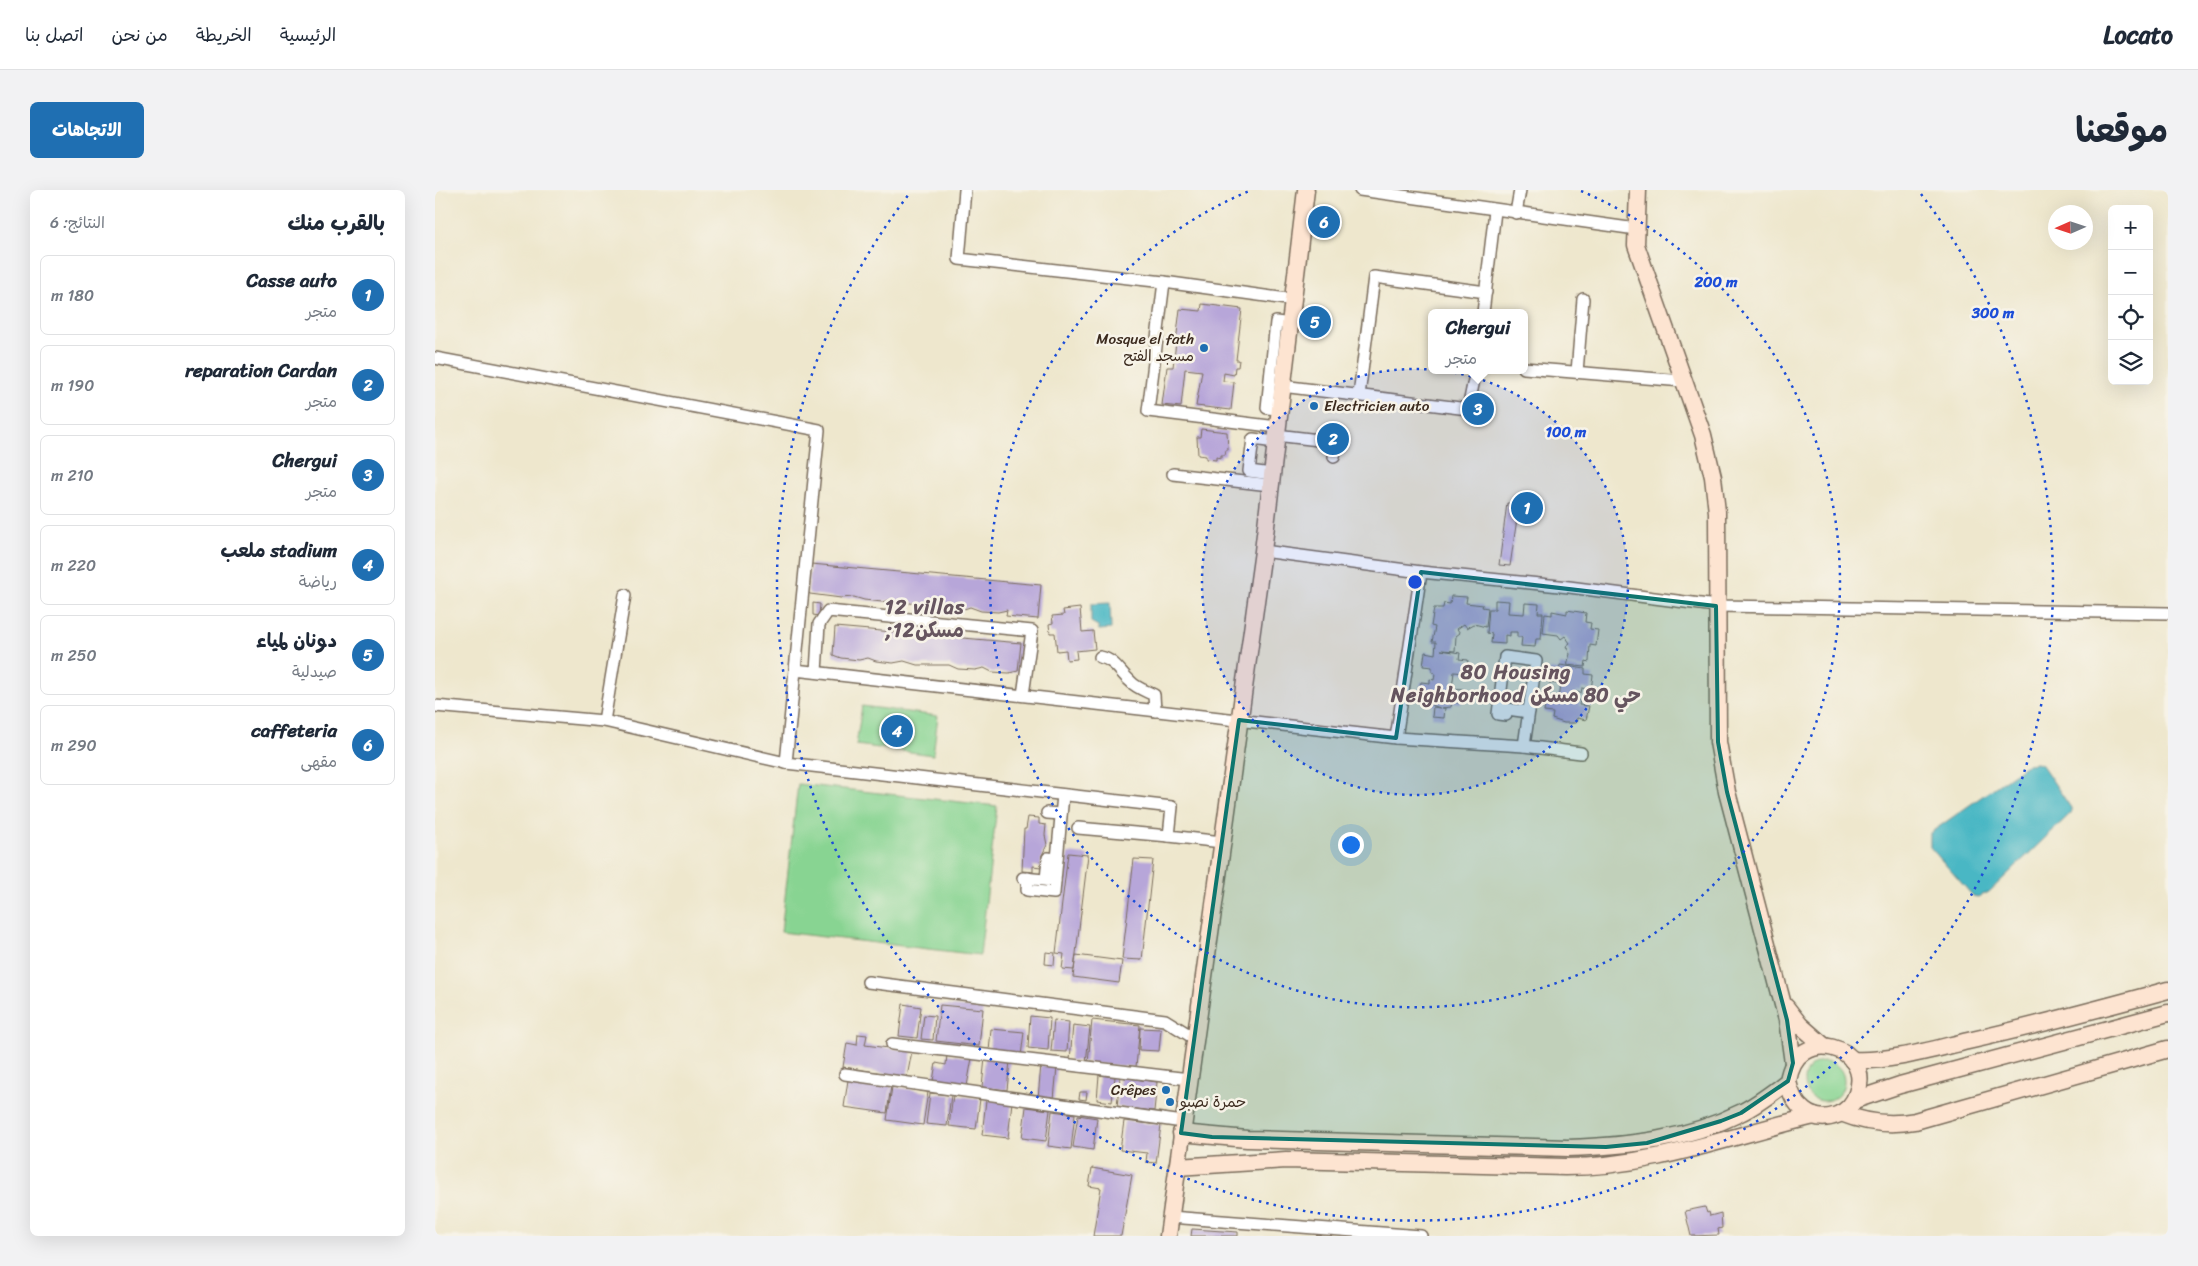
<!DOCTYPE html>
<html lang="ar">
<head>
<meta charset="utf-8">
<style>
  body { margin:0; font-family:Sriracha,"Playpen Sans Arabic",sans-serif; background:#f2f2f3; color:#1f2937; direction:rtl }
  .controls { position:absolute; right:15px; top:15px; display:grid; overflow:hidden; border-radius:8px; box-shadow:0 5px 20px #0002 }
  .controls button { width:45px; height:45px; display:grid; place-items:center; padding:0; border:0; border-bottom:1px solid #e0e1e3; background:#fff; color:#1f2937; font:25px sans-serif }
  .compass { position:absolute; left:1613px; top:15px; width:45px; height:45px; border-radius:50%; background:#fff; box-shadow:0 5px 20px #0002; rotate:267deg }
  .you { position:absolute; left:915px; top:654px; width:18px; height:18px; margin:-12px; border:4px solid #fff; border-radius:50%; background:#1a73e8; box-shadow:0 0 0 8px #1a73e833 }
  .badge { display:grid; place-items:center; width:32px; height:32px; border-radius:50%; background:#1f6fb2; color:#fff; font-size:16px; font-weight:700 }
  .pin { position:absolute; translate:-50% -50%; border:2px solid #fff; box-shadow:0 1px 5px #0006 }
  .popup { position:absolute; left:993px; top:119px; width:100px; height:65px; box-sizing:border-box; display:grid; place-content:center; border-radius:8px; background:#fff; filter:drop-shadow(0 1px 4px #0005); font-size:16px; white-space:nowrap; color:#747a83 }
  .popup b { font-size:19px; color:#1f2937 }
  .popup::after { content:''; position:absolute; left:50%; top:100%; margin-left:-10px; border:10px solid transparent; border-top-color:#fff }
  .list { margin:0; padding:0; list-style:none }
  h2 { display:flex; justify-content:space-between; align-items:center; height:65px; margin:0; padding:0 20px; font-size:21px }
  h2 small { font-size:16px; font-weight:400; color:#747a83 }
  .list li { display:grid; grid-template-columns:32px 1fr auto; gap:15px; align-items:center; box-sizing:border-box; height:80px; margin:0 10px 10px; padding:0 10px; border:1px solid #e0e1e3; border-radius:8px }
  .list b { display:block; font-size:19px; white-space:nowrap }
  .list p { margin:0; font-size:16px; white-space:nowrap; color:#747a83 }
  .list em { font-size:16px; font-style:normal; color:#747a83 }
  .icon { flex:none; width:28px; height:28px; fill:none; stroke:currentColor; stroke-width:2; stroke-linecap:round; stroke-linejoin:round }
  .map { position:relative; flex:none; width:1733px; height:1046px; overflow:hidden; direction:ltr; border-radius:8px }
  header { display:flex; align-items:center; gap:30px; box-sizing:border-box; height:70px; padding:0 25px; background:#fff; border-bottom:1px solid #e0e1e3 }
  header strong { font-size:24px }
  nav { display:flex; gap:28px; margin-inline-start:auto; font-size:18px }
  .intro { display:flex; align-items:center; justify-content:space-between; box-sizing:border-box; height:120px; padding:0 30px }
  h1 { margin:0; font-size:35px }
  .button { padding:12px 22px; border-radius:8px; background:#1f6fb2; color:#fff; font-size:18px; font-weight:700 }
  main { display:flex; gap:30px; padding:0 30px }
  aside { flex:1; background:#fff; border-radius:8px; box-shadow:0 5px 20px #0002 }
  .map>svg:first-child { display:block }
  .green { fill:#88d492; stroke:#627f58 }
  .water { fill:#49b7c4; stroke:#427071 }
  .building { fill:#b7a6d9 }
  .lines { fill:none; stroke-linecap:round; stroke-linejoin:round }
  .street-casing { stroke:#7a6c5b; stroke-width:14 }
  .secondary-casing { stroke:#7a6c5b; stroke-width:19 }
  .street { stroke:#fff; stroke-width:11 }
  .secondary { stroke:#fde4d1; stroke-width:16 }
  .marked { fill:#0f766e; fill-opacity:0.2; stroke:#0f766e; stroke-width:4; stroke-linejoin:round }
  .ring { fill:none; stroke:#1d4ed8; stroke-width:2.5; stroke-dasharray:2.5 5 }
  .poi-dot { fill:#1f6fb2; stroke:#f7f3e8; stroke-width:2 }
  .labels { text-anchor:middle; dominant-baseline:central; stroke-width:5; stroke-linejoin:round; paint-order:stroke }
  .poi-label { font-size:15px; fill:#3b2a1e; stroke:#f7f3e8; text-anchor:end }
  .district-label { font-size:20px; font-weight:bold; letter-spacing:1px; fill:#66555f; stroke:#f7f3e8 }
  .centre { fill:#1d4ed8; stroke:#f7f3e8; stroke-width:2.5 }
  .ring-label { font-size:15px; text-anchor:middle; font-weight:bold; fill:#1d4ed8; stroke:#f7f3e8; stroke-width:5; stroke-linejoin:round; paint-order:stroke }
</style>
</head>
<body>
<header>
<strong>Locato</strong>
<nav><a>الرئيسية</a><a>الخريطة</a><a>من نحن</a><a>اتصل بنا</a></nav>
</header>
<div class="intro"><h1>موقعنا</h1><a class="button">الاتجاهات</a></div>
<main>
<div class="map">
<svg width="1733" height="1046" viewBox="0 0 1733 1046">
  <rect width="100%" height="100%" fill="#f7f3e8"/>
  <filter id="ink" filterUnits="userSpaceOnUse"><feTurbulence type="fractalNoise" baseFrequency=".02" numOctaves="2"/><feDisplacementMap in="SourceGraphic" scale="10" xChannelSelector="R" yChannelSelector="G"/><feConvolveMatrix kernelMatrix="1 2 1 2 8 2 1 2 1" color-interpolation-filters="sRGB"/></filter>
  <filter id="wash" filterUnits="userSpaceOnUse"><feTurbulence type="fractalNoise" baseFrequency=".0096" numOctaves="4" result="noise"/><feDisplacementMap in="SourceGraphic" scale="20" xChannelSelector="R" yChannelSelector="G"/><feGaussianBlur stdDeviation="1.12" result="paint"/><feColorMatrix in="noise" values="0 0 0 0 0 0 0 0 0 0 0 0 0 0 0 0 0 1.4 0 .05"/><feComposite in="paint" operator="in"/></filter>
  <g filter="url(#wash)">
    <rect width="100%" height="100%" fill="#eee7cd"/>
    <g class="green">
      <path d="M427,516l76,10 -5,39 -77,-10z"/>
      <path d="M363,594l199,22 -17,149 -199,-23z"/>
      <circle cx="1389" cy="891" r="20"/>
    </g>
    <g class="water">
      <path d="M675,413l1,26 -12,1 -1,-4 -7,-4v-18z"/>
      <path d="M1602,573l5,2 29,43v5l-82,79 -11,5 -5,-1 -43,-49v-14l98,-69z"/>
    </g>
    <g id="blocks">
      <g class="building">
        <path d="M767,114l40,5 -6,51h3l-1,7h-3l-1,8 -10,-2 -1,8 11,1 -3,28 -35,-4 6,-35 -17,-2 -4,38 -19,-2 5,-38h6l7,-58 21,2z"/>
        <path d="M766,239l26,3 1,18h-2l-1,5h-4v3l-5,-1v3l-10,-1v-3l-8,-1 -1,-18h3z"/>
        <path d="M1072,313l12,2 -9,61 -11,-1z"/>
        <path d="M376,374l230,21 -3,34 -32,-3 1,-6 -9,2 -17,-1 -11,-4 -6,2 -18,-2 -6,-3 -17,1 -33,-5 -8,2 -18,-2 -10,-3 -13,1 -31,-4 -2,-2z"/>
        <path d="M1016,406l16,1 -1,6 17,2 -1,2 6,1 -2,19 -12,-3 -7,4 -3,-4 -7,5 3,4 -4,3 -1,15 -14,-1 19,3 -1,6 9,1 -2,13 -12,-1 -2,16 11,1 -2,14 -9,-1 -1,5 -9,1h3l-1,10 -12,-1 1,-10 7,1 -14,-5 1,-5 -8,-1 2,-15 9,1v-4l4,1 1,-7 -3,-1v-5l-9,-1 2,-14 10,2 1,-12h-4l3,-15 -4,-1 3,-18h9l1,-5 6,1z"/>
        <path d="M1060,410l14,1 -1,12 16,1 1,-11 14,1 -1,9h5l-2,26h-5l-1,8 -14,-1 1,-9h-5v-5h-7v4l-5,-1v9l-14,-1 1,-9 -5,-1 2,-24h6z"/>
        <path d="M378,413l7,1 -1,12 -6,-1z"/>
        <path d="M645,418l2,24 11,-1 2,18 -19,2 1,8 -10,1 -1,-10 -9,1 -2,-18h-5l-1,-9 4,-1 -1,-7 12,-1 -1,-5z"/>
        <path d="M1132,420l19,3 -1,9 6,1 -1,6 8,1 -2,16 -6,-1 -1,17 -3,-1 -1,6 -18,-2 3,-11 -4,-8 4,-3 -5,-7 -4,3 -3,-4 -15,-2 2,-19 7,1v-4l15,3z"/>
        <path d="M400,437l186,16 -3,28 -9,2 -17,-1 -8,-4 -9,2 -17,-1 -9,-4h-32l-13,-4 -11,2 -17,-2 -8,-3 -9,2 -18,-2 -8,-3z"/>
        <path d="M1125,475l25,4v5l8,1 -2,15 -9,-2 -1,5 -4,-1 -1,7 4,1 -1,5 10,1 -3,14 -9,-2 -1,5h-12l-12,-4 1,-6 -9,-1 2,-14 12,2 2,-16 -11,-1 1,-14 9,1z"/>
        <path d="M593,627l11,1v6l7,1 -1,10 2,10 -5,10 -1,12 -8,-1v6l-11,-1 2,-42h2z"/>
        <path d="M633,663l20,2 -14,115 -12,-1 2,-15 -8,-1z"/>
        <path d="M699,669l19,1 -11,100 -20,-1z"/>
        <path d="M611,762l9,1 -1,12 -9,-1z"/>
        <path d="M641,765l46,6 -3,22 -46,-6z"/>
        <path d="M468,814l18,3 -4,31 -18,-2z"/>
        <path d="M505,815l43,4 -4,37 -43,-5z"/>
        <path d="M489,825l11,1 -2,24 -12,-1z"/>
        <path d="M595,826l20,2 -2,32 -20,-2z"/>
        <path d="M619,830l15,2 -2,30 -16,-1z"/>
        <path d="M657,830l48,5 -4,42 -48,-4z"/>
        <path d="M638,835l17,2 -4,35 -16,-2z"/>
        <path d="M705,838l21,1 -2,22 -20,-1z"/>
        <path d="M556,839l33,3 -3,24 -32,-4z"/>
        <path d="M423,844l9,1 -2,10 47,6 -5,26 -64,-10 4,-24 10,2z"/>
        <path d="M512,864l25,4 -5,28 -34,-5 3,-18 10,2z"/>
        <path d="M550,868l25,3 -3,29 -25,-3z"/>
        <path d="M606,875l16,2 -3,32 -16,-1z"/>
        <path d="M664,885l16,2 -3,25 -15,-2z"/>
        <path d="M685,887l37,5 -3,29 -37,-4z"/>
        <path d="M413,890l43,6 -4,27 -43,-6z"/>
        <path d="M457,897l36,5 -5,33 -36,-5z"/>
        <path d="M645,902h7l-1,8 -7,-1z"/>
        <path d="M495,903l21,2 -4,31 -21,-2z"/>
        <path d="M518,905l27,4 -4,30 -27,-3z"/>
        <path d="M551,910l26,2 -4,36 -26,-3z"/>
        <path d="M591,917l24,3 -4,31 -24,-3z"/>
        <path d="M617,921l23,3 -4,35 -23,-3z"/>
        <path d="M643,925l19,3 -4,32 -20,-3z"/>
        <path d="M689,931l37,4 -5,38 -10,-1 1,-9 -27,-3z"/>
        <path d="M657,978l40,7 -11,61h-28l8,-48 -12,-2z"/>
        <path d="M1270,1017l2,6 2,-1 1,4 11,-3 1,15 -4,1 1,6 -28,1 -6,-25z"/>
        <path d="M757,1039l46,3v4h-47z"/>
      </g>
    </g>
  </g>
  <g filter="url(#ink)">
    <use href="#blocks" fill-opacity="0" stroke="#7a6c5b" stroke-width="1"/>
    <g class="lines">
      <g class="street-casing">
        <g id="street">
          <path d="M530,0l-6,69 205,23 130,18"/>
          <path d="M925,0l276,39"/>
          <path d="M1081,23l4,-23"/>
          <path d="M729,92l-16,129 130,16"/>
          <path d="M1048,123l12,-102"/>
          <path d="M0,168l384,72 -24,240"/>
          <path d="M1089,178l159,13"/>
          <path d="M1142,182l6,-73"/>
          <path d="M847,196l186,23 8,-39"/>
          <path d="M924,205l15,-118 112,15"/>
          <path d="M844,219l-12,-1 9,-86 15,2"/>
          <path d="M841,245l60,7 -2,15"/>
          <path d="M738,284l97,11"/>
          <path d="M837,284l-23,-3 4,-32 22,3"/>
          <path d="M828,361l158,21 148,15 147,19 452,7"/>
          <path d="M665,467c15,3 19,14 30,24 6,7 16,10 24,14l1,16"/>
          <path d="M381,482l3,-48 9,-13 204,20 -9,64"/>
          <path d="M0,516l169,15 182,42 9,-93 601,68 128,8 57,7"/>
          <path d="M169,531l21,-126"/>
          <path d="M961,548l25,-166"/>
          <path d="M1089,556l12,-85 -31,-4 -7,57 8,1 1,-6 22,3"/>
          <path d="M351,573l386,44 -3,29 53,6"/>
          <path d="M612,623l14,1"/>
          <path d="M643,638l91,8"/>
          <path d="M588,688l32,3 8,-86"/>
          <path d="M593,688l-1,12 27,3 1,-12"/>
          <path d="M611,690l2,-22 9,1"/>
          <path d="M433,792l297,38 29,18"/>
          <path d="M457,854l297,35"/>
          <path d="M410,884l338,48"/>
          <path d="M735,1027l251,19"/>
        </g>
      </g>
      <g class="secondary-casing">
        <g id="secondary">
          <path d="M1203,0l-2,55 67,190 10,42 4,35 1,230 9,50 60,228 6,43"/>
          <path d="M1351,817l14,18 24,21"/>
          <path d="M1417,870c39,2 78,-10 116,-19 67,-15 134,-33 200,-51"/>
          <path d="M1420,910l45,-15 268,-72"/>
          <path d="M1406,923c25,10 48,13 74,8l253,-72"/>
          <path d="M746,943l66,6 321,9c59,-2 118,-8 172,-35 17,-8 33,-21 48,-32 9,-58 86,-35 69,12 -3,10 -10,18 -20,22 -26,10 -45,-10 -49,-34"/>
          <path d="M742,977l109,-7 279,7c88,0 165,-31 249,-51"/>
          <path d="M733,1046l95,-685 43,-361"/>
        </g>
      </g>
      <use href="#street" class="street"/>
      <use href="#secondary" class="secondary"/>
    </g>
  </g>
  <path class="marked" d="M986,382l295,34 2,136 9,50 60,228 6,43 -5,18 -47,32 -20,8 -74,22 -41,4 -394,-10 -31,-4 58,-413 157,18z"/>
  <circle cx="980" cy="392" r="213" fill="#1d4ed8" fill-opacity=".12"/>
  <g class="ring">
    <circle cx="980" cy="392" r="213"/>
    <path d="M1146 1A425 425 0 1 1 814 1"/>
    <path d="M1486 4A638 638 0 1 1 474 4"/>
  </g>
  <g class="poi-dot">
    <circle cx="769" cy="158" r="5"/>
    <circle cx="879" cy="216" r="5"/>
    <circle cx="731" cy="900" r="5"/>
    <circle cx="735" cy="912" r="5"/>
  </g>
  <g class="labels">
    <g class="poi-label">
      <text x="759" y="149">Mosque el fath<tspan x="759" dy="17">مسجد الفتح</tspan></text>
      <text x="889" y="216" text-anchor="start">Electricien auto</text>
      <text x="721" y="900">Crêpes</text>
      <text x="745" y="912" text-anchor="start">حمرة نصبو</text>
    </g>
    <g class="district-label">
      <text x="490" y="417">12 villas<tspan x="490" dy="23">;12مسكن</tspan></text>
      <text x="1081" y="482">80 Housing<tspan x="1081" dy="23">Neighborhood حي 80 مسكن</tspan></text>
    </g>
  </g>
  <circle cx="980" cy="392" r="8" class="centre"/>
  <g class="ring-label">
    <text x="1281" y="97">200 m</text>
    <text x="1558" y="128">300 m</text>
    <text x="1131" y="247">100 m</text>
  </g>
</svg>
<div class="controls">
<button>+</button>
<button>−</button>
<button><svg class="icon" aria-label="locate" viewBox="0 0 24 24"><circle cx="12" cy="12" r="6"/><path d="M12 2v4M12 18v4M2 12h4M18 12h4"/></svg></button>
<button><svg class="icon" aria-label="layers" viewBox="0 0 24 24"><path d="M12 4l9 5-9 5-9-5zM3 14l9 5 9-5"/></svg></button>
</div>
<svg class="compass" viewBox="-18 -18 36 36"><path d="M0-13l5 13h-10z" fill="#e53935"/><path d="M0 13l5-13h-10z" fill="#747a83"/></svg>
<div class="you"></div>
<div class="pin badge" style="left:1092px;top:318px">1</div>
<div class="pin badge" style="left:898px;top:249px">2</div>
<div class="pin badge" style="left:1043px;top:219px">3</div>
<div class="popup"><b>Chergui</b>متجر</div>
<div class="pin badge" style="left:462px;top:541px">4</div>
<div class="pin badge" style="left:880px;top:132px">5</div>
<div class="pin badge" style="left:889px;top:32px">6</div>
</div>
<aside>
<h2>بالقرب منك<small>النتائج: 6</small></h2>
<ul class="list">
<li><span class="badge">1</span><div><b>Casse auto</b><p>متجر</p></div><em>180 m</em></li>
<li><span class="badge">2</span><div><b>reparation Cardan</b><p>متجر</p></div><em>190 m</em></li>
<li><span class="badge">3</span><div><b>Chergui</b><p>متجر</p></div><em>210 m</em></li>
<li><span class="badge">4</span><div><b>stadium ملعب</b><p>رياضة</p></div><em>220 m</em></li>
<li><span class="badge">5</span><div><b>دونان لمياء</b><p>صيدلية</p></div><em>250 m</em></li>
<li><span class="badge">6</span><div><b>caffeteria</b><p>مقهى</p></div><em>290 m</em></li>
</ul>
</aside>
</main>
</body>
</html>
